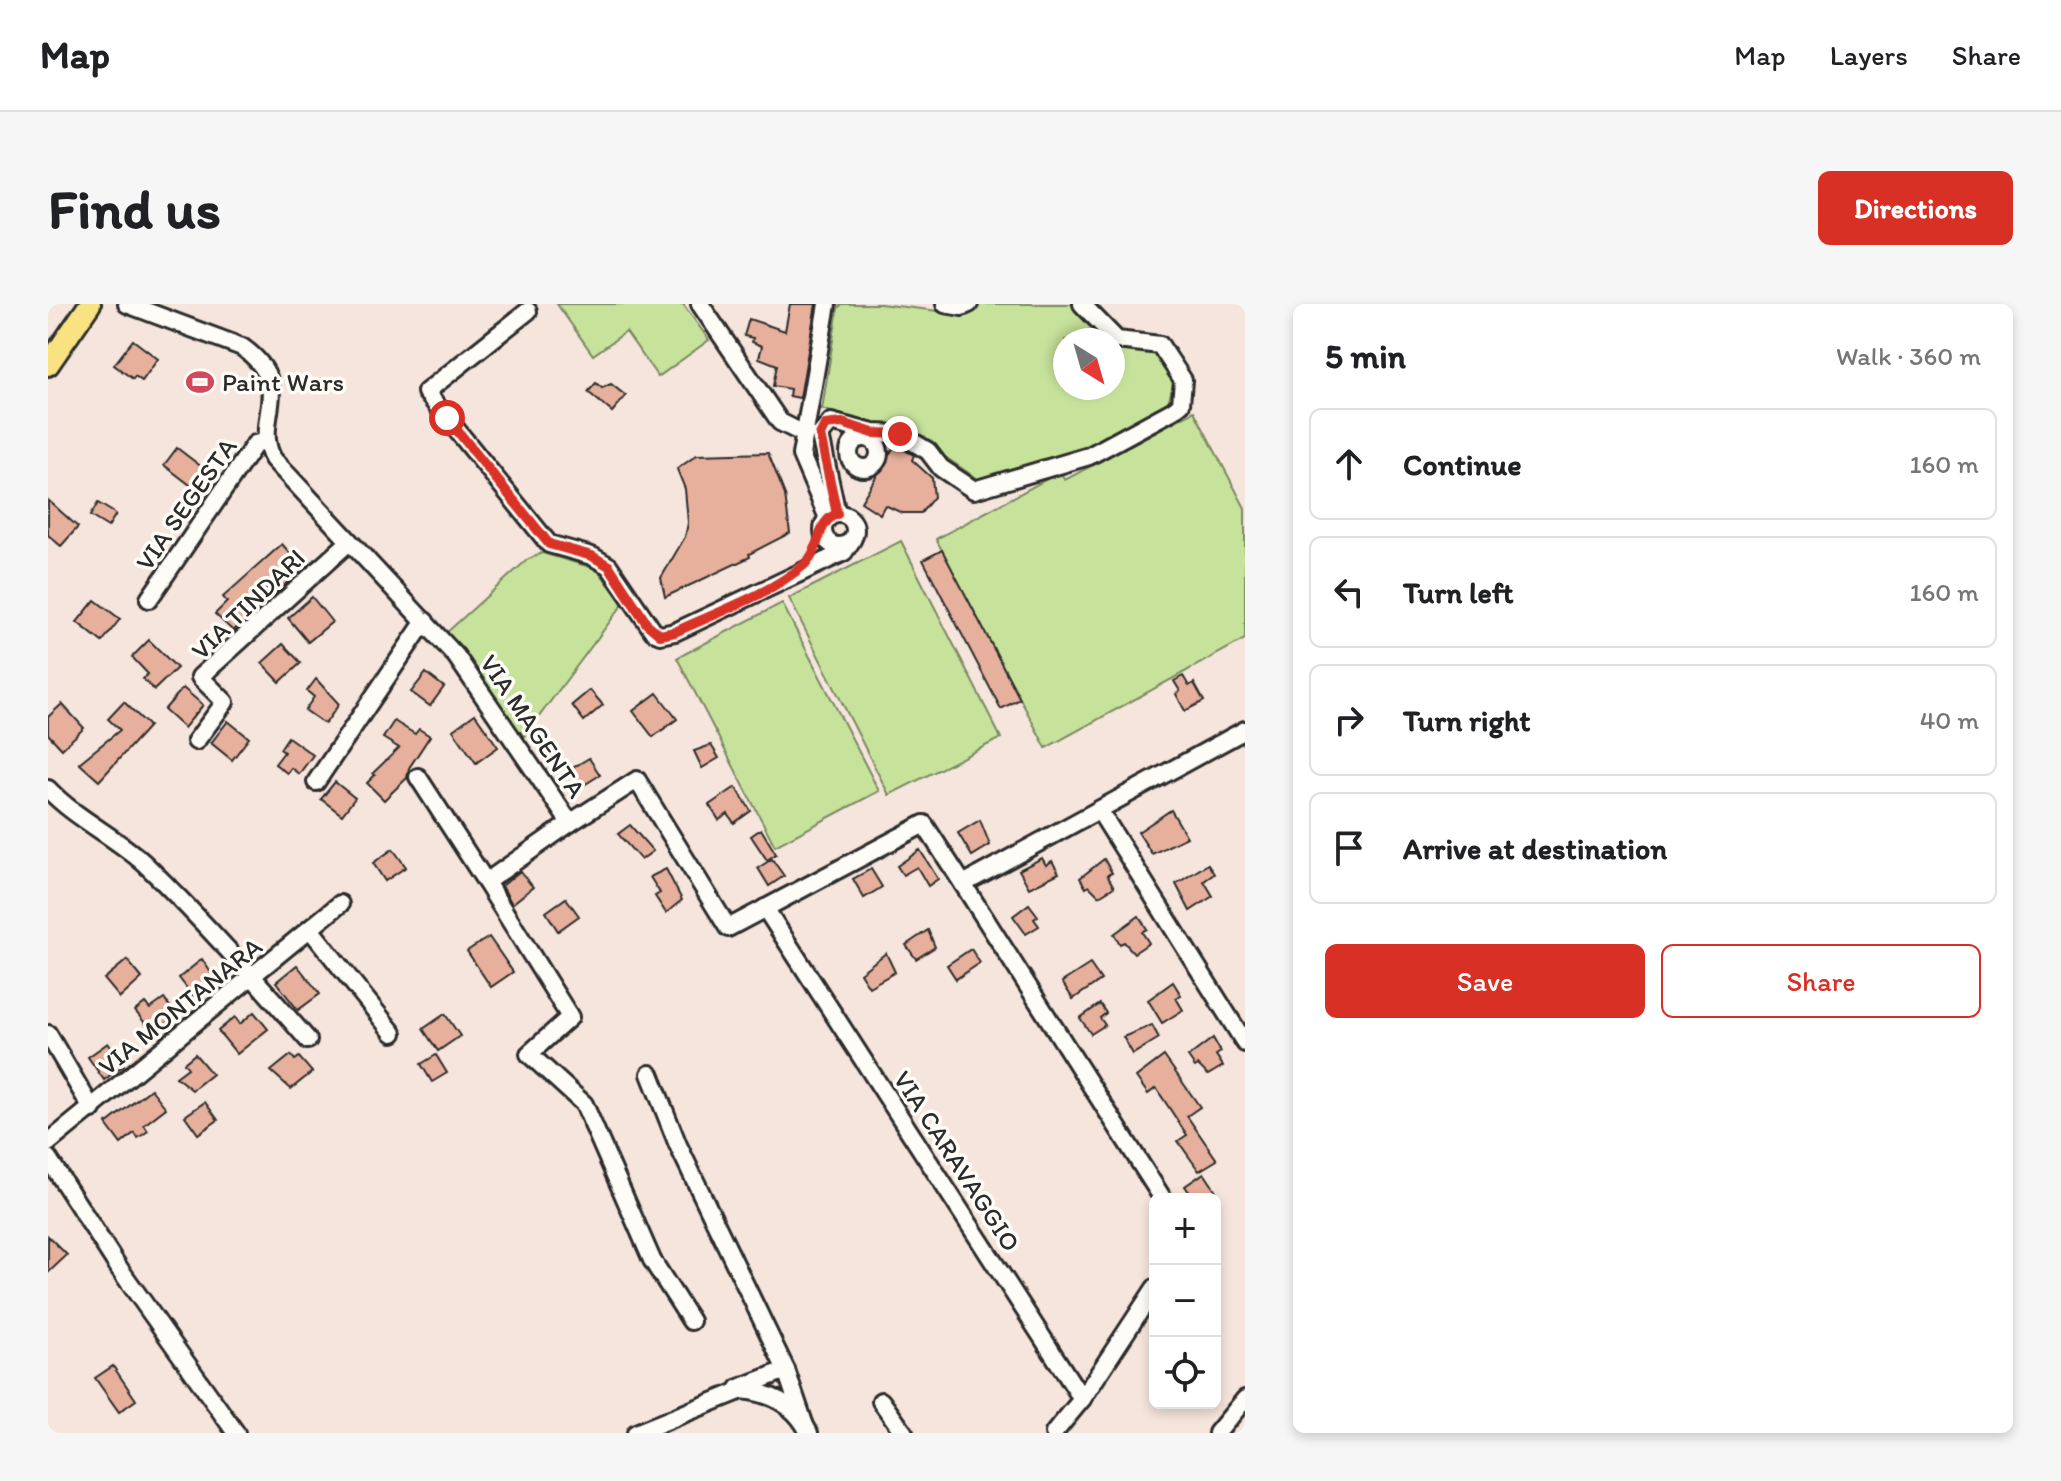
<!DOCTYPE html>
<html lang="en">
<head>
<meta charset="utf-8">
<style>
  body { margin:0; font-family:Itim,sans-serif; background:#f6f6f6; color:#202124 }
  .controls { position:absolute; right:24px; bottom:24px; display:grid; overflow:hidden; border-radius:12px; box-shadow:0 4px 12px #0003 }
  .controls button { width:72px; height:72px; display:grid; place-items:center; padding:0; border:0; border-bottom:2px solid #e0e0e0; background:#fff; color:#202124; font:40px sans-serif }
  .compass { position:absolute; left:1005px; top:24px; width:72px; height:72px; border-radius:50%; background:#fff; box-shadow:0 4px 12px #0003; rotate:143deg }
  .stop { position:absolute; width:24px; height:24px; margin:-18px; border:6px solid #d93025; border-radius:50%; background:#fff }
  .stop.end { background:#d93025; border-color:#fff; box-shadow:0 2px 8px #0008 }
  .list { margin:0; padding:0; list-style:none }
  h2 { display:flex; justify-content:space-between; align-items:center; height:104px; margin:0; padding:0 32px; font-size:34px }
  h2 small { font-size:26px; font-weight:400; color:#757577 }
  .list li { display:grid; grid-template-columns:52px 1fr auto; gap:24px; align-items:center; box-sizing:border-box; height:112px; margin:0 16px 16px; padding:0 16px; border:2px solid #e0e0e0; border-radius:12px }
  .list b { display:block; font-size:30px; white-space:nowrap }
  .list em { font-size:26px; font-style:normal; color:#757577 }
  .actions { display:flex; gap:16px; padding:24px 32px }
  .actions a { flex:1; padding:18px 0; border:2px solid #d93025; border-radius:12px; text-align:center; font-size:28px; color:#d93025 }
  .actions .main { background:#d93025; color:#fff }
  .icon { flex:none; width:44px; height:44px; fill:none; stroke:currentColor; stroke-width:2; stroke-linecap:round; stroke-linejoin:round }
  .map { position:relative; flex:none; width:1197px; height:1129px; overflow:hidden; border-radius:12px }
  header { display:flex; align-items:center; gap:48px; box-sizing:border-box; height:112px; padding:0 40px; background:#fff; border-bottom:2px solid #e0e0e0 }
  header strong { font-size:38px }
  nav { display:flex; gap:44px; margin-inline-start:auto; font-size:28px }
  .intro { display:flex; align-items:center; justify-content:space-between; box-sizing:border-box; height:192px; padding:0 48px }
  h1 { margin:0; font-size:56px }
  .button { padding:20px 36px; border-radius:12px; background:#d93025; color:#fff; font-size:28px; font-weight:700 }
  main { display:flex; gap:48px; padding:0 48px }
  aside { flex:1; background:#fff; border-radius:12px; box-shadow:0 4px 12px #0003 }
  .map>svg:first-child { display:block }
  .green { fill:#c7e39b; stroke:#798763; stroke-width:2 }
  .building { fill:#e7b09c; stroke:#2b2b2b; stroke-width:2 }
  .lines { fill:none; stroke-linecap:round; stroke-linejoin:round }
  .minor-casing { stroke:#2b2b2b; stroke-width:22 }
  .major-casing { stroke:#2b2b2b; stroke-width:26 }
  .minor { stroke:#fdfcf7; stroke-width:16 }
  .major { stroke:#f8e281; stroke-width:20 }
  .route { stroke:#d93025; stroke-width:10 }
  .labels { text-anchor:middle; dominant-baseline:central; stroke-width:7; stroke-linejoin:round; paint-order:stroke }
  .poi-label { font-size:26px; fill:#2b2b2b; stroke:#fdfcf7; text-anchor:start }
  .street-label { font-size:26px; fill:#2b2b2b; stroke:#fdfcf7 }
</style>
</head>
<body>
<header>
<strong>Map</strong>
<nav><a>Map</a><a>Layers</a><a>Share</a></nav>
</header>
<div class="intro"><h1>Find us</h1><a class="button">Directions</a></div>
<main>
<div class="map">
<svg width="1197" height="1129" viewBox="0 0 1197 1129">
  <rect width="100%" height="100%" fill="#f6e5dc"/>
  <filter id="ink" filterUnits="userSpaceOnUse"><feTurbulence type="fractalNoise" baseFrequency=".0125" numOctaves="2"/><feDisplacementMap in="SourceGraphic" scale="16" xChannelSelector="R" yChannelSelector="G"/><feConvolveMatrix kernelMatrix="1 2 1 2 8 2 1 2 1" color-interpolation-filters="sRGB"/></filter>
  <g filter="url(#ink)">
    <g class="green">
      <path d="M509,0h126l26,36 -51,37 -32,-45 -33,23z"/>
      <path d="M794,0h38l83,10 18,-10h91l34,36h-41v48h48v-41l45,3 17,28 -8,28 -79,44 -106,32 -78,-53 -29,-3 -53,-17 16,-101z"/>
      <path d="M1146,107l51,97v131l-199,109 -110,-209 124,-67 5,8z"/>
      <path d="M853,237l100,197 -112,57 -100,-197z"/>
      <path d="M494,249l55,16 26,35 -100,134 -50,-72 -28,-32 83,-75z"/>
      <path d="M734,299l97,188 -104,55 -98,-188z"/>
    </g>
    <g class="building">
      <path d="M742,0h26l-16,94 -11,-2 1,-7 -17,-3 4,-21 -18,-7 3,-12 -10,-4 1,-4 -9,-2 5,-17 36,12z"/>
      <path d="M85,36l25,19 -16,22 -7,-5 -2,3 -19,-14z"/>
      <path d="M548,79l6,5 9,-4 15,12 -14,16 -24,-20z"/>
      <path d="M847,141l19,10 -2,5 20,18 2,19 -13,16h-19l-17,-8 -5,9 -19,-12z"/>
      <path d="M129,144l34,26 -13,17 -34,-26z"/>
      <path d="M720,149l17,42 5,38 -41,21 1,3 -85,40 -4,-19 24,-41 3,-14 -3,-34 -8,-20 20,-14z"/>
      <path d="M0,196l30,27 -17,19 -13,-11z"/>
      <path d="M50,199l18,11 -8,13 -18,-11z"/>
      <path d="M234,240l15,17 -11,9 7,8 -19,16 -6,-7 -23,21 6,7 -18,16 -18,-17 12,-12 -4,-5z"/>
      <path d="M894,246l78,149 -19,10 -78,-149z"/>
      <path d="M264,293l20,25 -24,20 -20,-24z"/>
      <path d="M47,296l25,19 -18,23 -25,-20z"/>
      <path d="M101,336l28,28 -23,22 -11,-11 5,-5 -16,-17z"/>
      <path d="M235,340l18,19 -21,19 -18,-19z"/>
      <path d="M378,369l18,14 -14,19 -19,-14z"/>
      <path d="M1135,372l6,10 5,-3 10,18 -19,10 -9,-17 4,-3 -6,-10z"/>
      <path d="M268,375l23,25 -14,20 -20,-14 9,-13 -7,-6z"/>
      <path d="M135,384l20,17 -19,23 -20,-18z"/>
      <path d="M542,386l13,15 -19,16 -12,-16z"/>
      <path d="M609,389l20,26 -24,18 -20,-26z"/>
      <path d="M76,398l25,24 -50,55 -20,-18 41,-33 -12,-11z"/>
      <path d="M14,400l22,24 -22,21 -14,-15v-17z"/>
      <path d="M427,410l23,33 -22,16 -23,-33z"/>
      <path d="M180,417l21,17 -17,22 -21,-17z"/>
      <path d="M346,417l21,13 4,-5 11,7 -21,32 -2,10 -23,22 -17,-17 8,-8 -2,-2 26,-25 -16,-10z"/>
      <path d="M240,433l25,18 -14,19 -8,-6 -4,5 -12,-9 9,-12 -4,-3z"/>
      <path d="M663,441l8,13 -17,10 -8,-17z"/>
      <path d="M541,454l11,17 -21,13 -8,-19z"/>
      <path d="M287,478l20,16 -13,17 -21,-16z"/>
      <path d="M688,483l15,24 -17,12 -6,-9 -9,6 -10,-15z"/>
      <path d="M1123,506l16,27 -35,17 -14,-22z"/>
      <path d="M932,516l10,25 -18,11 -14,-23z"/>
      <path d="M582,521l23,26 -12,9 -23,-26z"/>
      <path d="M713,525l15,25 -9,6 -16,-24z"/>
      <path d="M345,545l13,18 -21,14 -12,-18z"/>
      <path d="M872,546l18,29 -10,7 -11,-19 -14,8 -6,-9z"/>
      <path d="M994,554l4,7 6,-4 7,12 -30,15 -10,-18z"/>
      <path d="M724,555l12,17 -15,10 -11,-18z"/>
      <path d="M1056,555l8,14 -5,2 7,12 -15,9 -10,-10 -3,2 -6,-10z"/>
      <path d="M1160,560l6,10 -10,7 9,15 -23,15 -14,-27z"/>
      <path d="M618,565l16,31 -16,13 -11,-17 5,-3 -10,-16z"/>
      <path d="M823,565l11,18 -18,11 -11,-19z"/>
      <path d="M472,567l13,16 -21,17 -10,-18z"/>
      <path d="M518,594l13,18 -21,15 -12,-19z"/>
      <path d="M981,600l9,12 -4,3 5,7 -13,8 -13,-18z"/>
      <path d="M1091,612l8,13 -5,3 7,11 -15,10 -10,-11 -4,2 -6,-10z"/>
      <path d="M880,626l7,17 -19,12 -10,-14z"/>
      <path d="M441,633l24,35 -22,15 -24,-36z"/>
      <path d="M923,645l9,14 -24,16 -9,-14z"/>
      <path d="M838,649l9,19 -26,15 -9,-14z"/>
      <path d="M154,655l13,20 -22,17 -14,-18z"/>
      <path d="M79,656l15,18 -22,20 -16,-19z"/>
      <path d="M1042,660l11,16 -28,19 -11,-17z"/>
      <path d="M249,661l23,29 -22,16 -22,-28z"/>
      <path d="M1125,678l8,13 -5,3 7,12 -21,13 -14,-23z"/>
      <path d="M116,695l13,16 -16,13 -5,-5 -7,5 -14,-17 10,-8 5,6z"/>
      <path d="M1052,700l6,9 -6,5 5,7 -14,9 -11,-16z"/>
      <path d="M206,708l14,17 -31,25 -19,-23 17,-14 5,7z"/>
      <path d="M397,710l15,22 -22,15 -15,-22z"/>
      <path d="M1104,721l7,13 -26,16 -10,-17z"/>
      <path d="M1165,734l8,14 -5,3 7,11 -15,9 -10,-10 -3,2 -7,-10z"/>
      <path d="M60,739l16,22 -20,15 -16,-23z"/>
      <path d="M147,750l17,20 -20,16 -16,-13 12,-9 -4,-5z"/>
      <path d="M243,751l4,5 4,-3 13,15 -21,17 -20,-18z"/>
      <path d="M388,751l11,18 -15,9 -11,-18z"/>
      <path d="M1116,752l36,51 -13,9 30,44 -18,11 -21,-30 9,-6 -31,-47 -8,6 -12,-17z"/>
      <path d="M103,785l15,19 -22,17 4,6 -10,7 -4,-5 -13,11 -15,-20z"/>
      <path d="M157,798l13,18 -20,14 -13,-18z"/>
      <path d="M1156,869l12,18 -13,8h-9l-9,-13z"/>
      <path d="M0,932l19,19 -19,18z"/>
      <path d="M65,1062l23,34 -17,12 -24,-34z"/>
    </g>
    <g class="lines">
      <g class="minor-casing">
        <g id="minor">
          <path d="M79,0l115,43c56,40 9,72 31,112l183,197 114,167 67,-43 91,148 196,-104 39,60 282,-154"/>
          <path d="M652,0l80,118 24,12"/>
          <path d="M779,0l-26,151 27,63"/>
          <path d="M897,0l17,3 7,-3"/>
          <path d="M480,7l-102,81 123,152 43,12 17,10 44,65 7,4 15,-3 169,-80 8,-12"/>
          <circle cx="816" cy="149" r="15"/>
          <circle cx="791" cy="226" r="16"/>
          <path d="M789,210l-17,-79 11,-13 42,11 27,1 28,17 13,17 33,22 115,-34 83,-45 9,-7 2,-24 -23,-35 -43,-5 -35,-36"/>
          <path d="M101,295l106,-155 12,-2"/>
          <path d="M148,437l29,-39 -25,-25 149,-135"/>
          <path d="M370,473l68,105"/>
          <path d="M268,478l109,-161"/>
          <path d="M0,485c28,30 67,47 97,75 57,55 111,116 163,176"/>
          <path d="M1051,506l146,233"/>
          <path d="M522,519l-84,59 84,135 -41,37 55,50 68,156 39,61"/>
          <path d="M915,580l200,315"/>
          <path d="M717,604l317,491"/>
          <path d="M262,625l83,104"/>
          <path d="M0,730l44,75"/>
          <path d="M602,770l28,71 108,225 18,53"/>
          <path d="M0,839l292,-239"/>
          <path d="M0,854l71,110 117,165"/>
          <path d="M691,1084l47,-18"/>
          <path d="M833,1097l23,32"/>
          <path d="M588,1129l106,-43c30,3 54,15 67,43"/>
          <path d="M1006,1129l28,-34 73,-111"/>
          <path d="M1169,1129l28,-34"/>
        </g>
      </g>
      <g class="major-casing">
        <path id="major" d="M0,61l42,-61"/>
      </g>
      <use href="#minor" class="minor"/>
      <use href="#major" class="major"/>
    </g>
  </g>
  <g class="lines" filter="url(#ink)">
    <path class="route" d="M399,114l102,126 43,12 17,10 38,58 13,11 15,-3c43,-20 93,-37 129,-67 17,-14 12,-44 33,-51l-17,-79 5,-10 17,-2 31,10 27,1"/>
  </g>
  <defs>
    <g id="stadium-bare" transform="scale(2.16)"><path d="M0-5a6.5 5 0 1 0 0 10a6.5 5 0 1 0 0-10ZM-3.5-1.8h7v3.6h-7Z" fill="#d1495b" stroke="#fdfcf7" stroke-width="2.5" paint-order="stroke"/></g>
  </defs>
  <g fill-rule="evenodd">
    <use href="#stadium-bare" x="152" y="78"/>
  </g>
  <g class="labels">
    <g class="poi-label">
      <text x="174" y="78">Paint Wars</text>
    </g>
    <g class="street-label">
      <text transform="translate(138 200) rotate(-55)">VIA SEGESTA</text>
      <text transform="translate(200 300) rotate(-44)">VIA TINDARI</text>
      <text transform="translate(485 422) rotate(56)">VIA MAGENTA</text>
      <text transform="translate(132 702) rotate(-39)">VIA MONTANARA</text>
      <text transform="translate(909 857) rotate(57)">VIA CARAVAGGIO</text>
    </g>
  </g>
</svg>
<div class="controls">
<button>+</button>
<button>−</button>
<button><svg class="icon" aria-label="locate" viewBox="0 0 24 24"><circle cx="12" cy="12" r="6"/><path d="M12 2v4M12 18v4M2 12h4M18 12h4"/></svg></button>
</div>
<svg class="compass" viewBox="-18 -18 36 36"><path d="M0-13l5 13h-10z" fill="#e53935"/><path d="M0 13l5-13h-10z" fill="#757577"/></svg>
<div class="stop" style="left:399px;top:114px"></div>
<div class="stop end" style="left:852px;top:130px"></div>
</div>
<aside>
<h2>5 min<small>Walk · 360 m</small></h2>
<ul class="list">
<li><svg class="icon" aria-label="ahead" viewBox="0 0 24 24"><path d="M12 20V5M6 11l6-6 6 6"/></svg><div><b>Continue</b></div><em>160 m</em></li>
<li><svg class="icon" aria-label="left" viewBox="0 0 24 24"><path d="M17 20v-9H6M10 6l-5 5 5 5"/></svg><div><b>Turn left</b></div><em>160 m</em></li>
<li><svg class="icon" aria-label="right" viewBox="0 0 24 24"><path d="M7 20v-9h11M14 6l5 5-5 5"/></svg><div><b>Turn right</b></div><em>40 m</em></li>
<li><svg class="icon" aria-label="arrive" viewBox="0 0 24 24"><path d="M6 21V4h12l-3 4 3 4H6"/></svg><div><b>Arrive at destination</b></div></li>
</ul>
<div class="actions"><a class="main">Save</a><a>Share</a></div>
</aside>
</main>
</body>
</html>
